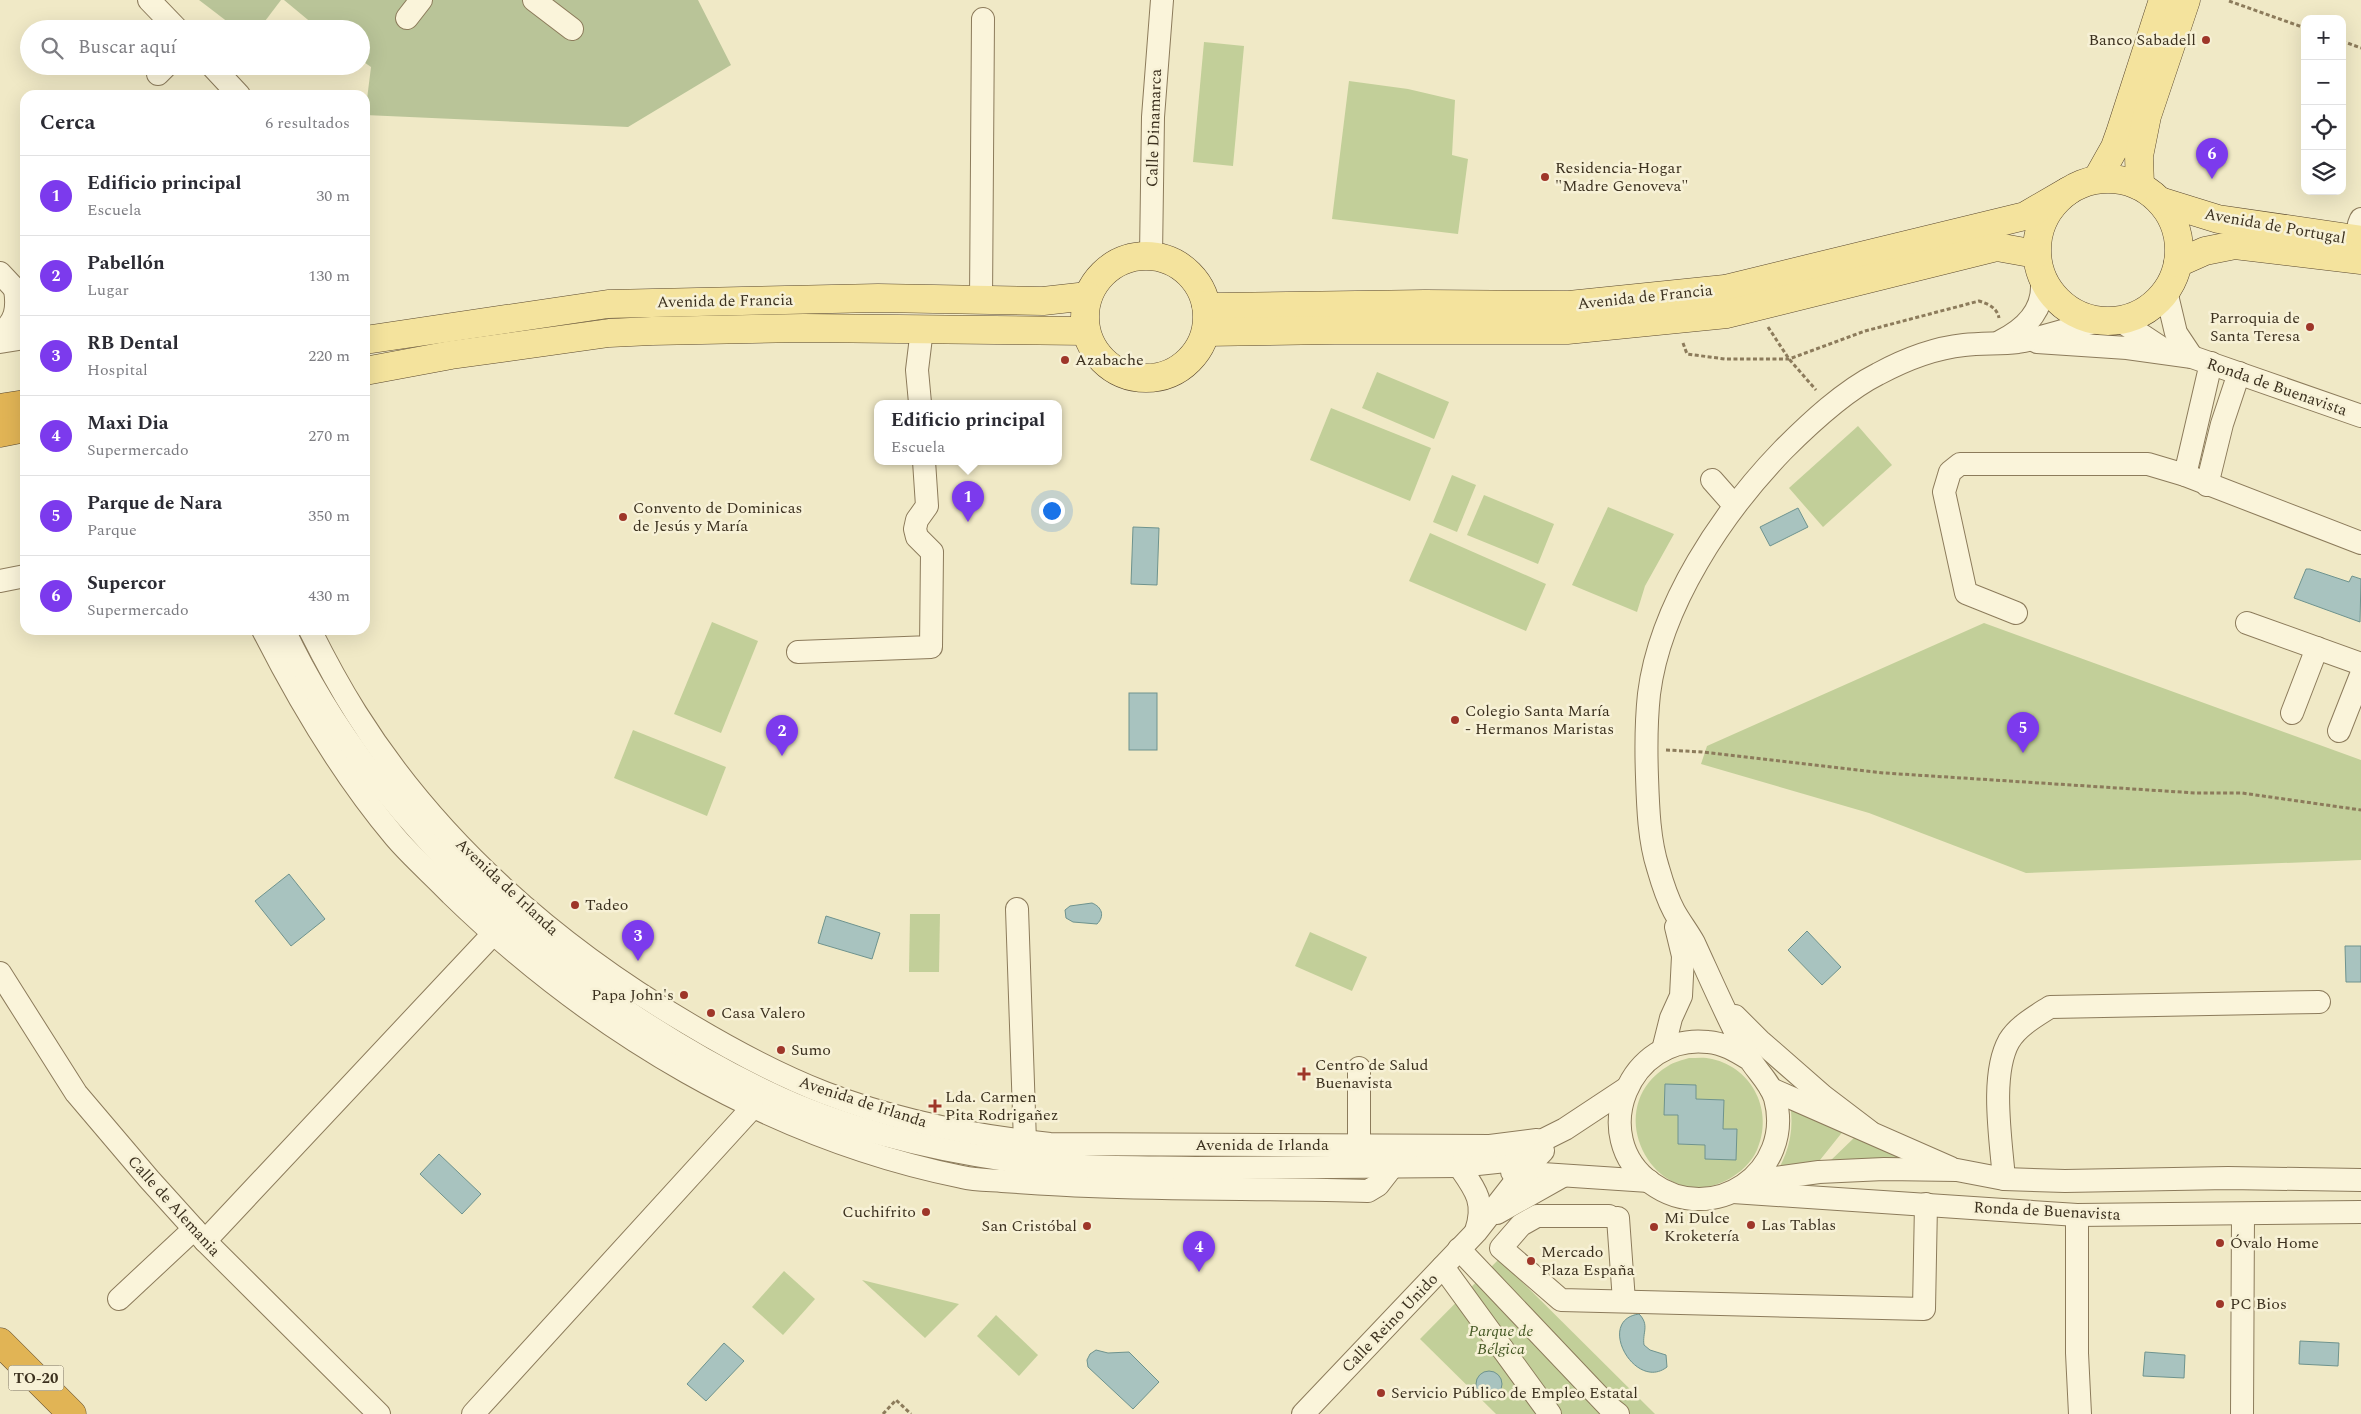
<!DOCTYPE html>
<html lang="es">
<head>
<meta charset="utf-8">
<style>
  body { margin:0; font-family:Spectral,serif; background:#f7f7f7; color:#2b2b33 }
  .controls { position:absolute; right:15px; top:15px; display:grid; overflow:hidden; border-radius:10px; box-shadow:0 5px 20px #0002 }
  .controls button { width:45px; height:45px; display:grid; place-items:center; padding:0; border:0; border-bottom:1px solid #e1e1e2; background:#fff; color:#2b2b33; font:25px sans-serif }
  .you { position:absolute; left:1051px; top:510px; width:18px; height:18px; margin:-12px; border:4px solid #fff; border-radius:50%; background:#1a73e8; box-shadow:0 0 0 8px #1a73e833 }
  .badge { display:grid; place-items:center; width:32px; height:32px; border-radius:50%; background:#7c3aed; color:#fff; font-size:16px; font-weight:700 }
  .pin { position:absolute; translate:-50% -41px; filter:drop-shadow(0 1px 2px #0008) }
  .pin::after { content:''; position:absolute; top:26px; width:18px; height:15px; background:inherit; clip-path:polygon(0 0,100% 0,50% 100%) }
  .popup { position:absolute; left:874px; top:400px; width:188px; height:65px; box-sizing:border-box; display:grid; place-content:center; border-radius:10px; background:#fff; filter:drop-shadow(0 1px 4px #0005); font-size:16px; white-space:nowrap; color:#7c7c81 }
  .popup b { font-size:19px; color:#2b2b33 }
  .popup::after { content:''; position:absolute; left:50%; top:100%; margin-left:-10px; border:10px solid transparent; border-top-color:#fff }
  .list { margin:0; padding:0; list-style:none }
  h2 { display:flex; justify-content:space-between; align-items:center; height:65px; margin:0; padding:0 20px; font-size:21px }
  h2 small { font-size:16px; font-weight:400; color:#7c7c81 }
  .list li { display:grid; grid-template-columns:32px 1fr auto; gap:15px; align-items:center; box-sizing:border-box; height:80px; padding:0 20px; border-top:1px solid #e1e1e2 }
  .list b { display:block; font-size:19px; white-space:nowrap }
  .list p { margin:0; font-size:16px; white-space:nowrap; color:#7c7c81 }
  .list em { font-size:16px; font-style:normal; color:#7c7c81 }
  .icon { flex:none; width:28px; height:28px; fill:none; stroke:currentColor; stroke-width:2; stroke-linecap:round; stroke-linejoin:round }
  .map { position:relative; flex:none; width:2361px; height:1414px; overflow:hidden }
  .search { position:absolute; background:#fff; box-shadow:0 5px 20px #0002; left:20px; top:20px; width:350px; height:55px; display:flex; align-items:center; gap:12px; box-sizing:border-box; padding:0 18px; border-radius:28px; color:#7c7c81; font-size:19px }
  .panel { position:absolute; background:#fff; box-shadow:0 5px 20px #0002; left:20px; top:90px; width:350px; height:545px; border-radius:15px }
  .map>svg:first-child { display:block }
  .green { fill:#c2cf99; fill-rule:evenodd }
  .cemetery { fill:#b9c498 }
  .water { fill:#a8c3bf; stroke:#6e938e }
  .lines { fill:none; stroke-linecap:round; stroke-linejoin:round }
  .minor-casing { stroke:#8c7b5b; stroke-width:24 }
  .major-casing { stroke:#5a482f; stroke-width:29 }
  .highway-casing { stroke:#5a482f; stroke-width:29 }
  .path { stroke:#8c7b5b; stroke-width:3; stroke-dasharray:4 2.5; stroke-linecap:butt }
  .minor { stroke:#faf4da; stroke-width:22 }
  .major { stroke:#f4e39d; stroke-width:28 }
  .highway { stroke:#e1b455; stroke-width:28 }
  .poi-dot { fill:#9e3629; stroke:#f7f1d6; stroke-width:2 }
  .labels { text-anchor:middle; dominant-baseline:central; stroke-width:5; stroke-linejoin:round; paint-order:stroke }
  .shield { fill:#f7f1d6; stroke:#746b56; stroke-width:1 }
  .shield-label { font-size:15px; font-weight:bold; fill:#3c311f }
  .poi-label { font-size:16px; fill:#3c311f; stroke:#f7f1d6; text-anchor:start }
  .street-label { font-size:16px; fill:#3c311f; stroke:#f7f1d6 }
  .park-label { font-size:16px; font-style:italic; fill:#465925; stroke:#f7f1d6 }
</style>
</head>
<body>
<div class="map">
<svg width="2361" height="1414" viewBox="0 0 2361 1414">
  <rect width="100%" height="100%" fill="#f0e9c6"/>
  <g class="green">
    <path d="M1204,42l40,4 -11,120 -40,-4z"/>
    <path d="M1349,81l59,8 47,11 -3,55 16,4 -10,75 -126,-15z"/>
    <path d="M1377,372l72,30 -15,37 -72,-31z"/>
    <path d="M1331,408l100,40 -21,53 -100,-41z"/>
    <path d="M1858,426l34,39 -69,62 -34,-39z"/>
    <path d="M1452,475l24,10 -19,47 -24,-10z"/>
    <path d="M1484,495l70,29 -16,40 -71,-29z"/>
    <path d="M1608,507l66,27 -29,52 -8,26 -65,-27z"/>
    <path d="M1430,533l116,51 -20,47 -117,-50z"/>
    <path d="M712,622l46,19 -37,92 -47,-19z"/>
    <path d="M1984,623l377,137v100l-335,13 -157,-60 -168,-49 6,-18z"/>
    <path d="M633,730l93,37 -19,49 -93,-38z"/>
    <path d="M910,914h30l-1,58h-30z"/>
    <path d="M1310,932l57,25 -15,34 -57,-25z"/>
    <path d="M1689,1058c8,0 16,-1 23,1 41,9 62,53 45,91 -6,13 -16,22 -28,29 -72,40 -133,-70 -61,-113 6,-4 15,-6 21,-8zM1696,1085v15l27,29 14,1 -32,29v-14l-27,-1v-29z"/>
    <path d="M1790,1104l54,26 -28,35 -38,5c12,-21 16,-43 12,-66z"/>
    <path d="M1856,1136l43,22 -72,6z"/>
    <path d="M1499,1259l156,155h-159l-76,-75z"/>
    <path d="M784,1271l31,28 -32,36 -31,-28z"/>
    <path d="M862,1280l97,24 -34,34z"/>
    <path d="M996,1315l42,40 -19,21 -42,-40z"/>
  </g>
  <g class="cemetery">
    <path d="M199,0h82l-22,29h-22z"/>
    <path d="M284,0h414l33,65 -103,62 -263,-12 6,-48 -10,-7v-31h-42z"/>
  </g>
  <g class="water">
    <path d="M1798,508l10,19 -38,19 -10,-19z"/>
    <path d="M1133,527l26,1 -2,57 -26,-1z"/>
    <path d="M2306,569h4l39,13 3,-6 9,3 -1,43 -66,-24z"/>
    <rect x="1129" y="693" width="28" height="57"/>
    <path d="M289,874l36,45 -34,27 -36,-45z"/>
    <path d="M1092,903c10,4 13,13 5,21l-24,-2 -7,-4 -1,-8 5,-4z"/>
    <path d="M826,916l54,17 -8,26 -54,-16z"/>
    <path d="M1807,931l34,36 -19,18 -34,-35z"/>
    <path d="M2345,946h16v36h-15z"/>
    <path d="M1665,1084l31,1v14l28,1 -1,29h14l-1,31 -31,-1v-14l-27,-1v-29h-14z"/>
    <path d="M439,1154l42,40 -19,20 -42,-40z"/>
    <path d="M1639,1314c11,11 3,19 5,31l6,5 16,5 1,12c-32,25 -72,-47 -28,-53z"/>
    <path d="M2300,1341l39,2 -1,23 -39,-2z"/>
    <path d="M724,1343l20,18 -38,40 -19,-17z"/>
    <path d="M1096,1350l12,3 21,-1 30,30 -26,27 -45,-42 -1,-7 3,-6z"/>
    <path d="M2145,1352l40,3 -1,23 -41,-2z"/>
    <circle cx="1489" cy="1384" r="13"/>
  </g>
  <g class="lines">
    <g class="minor-casing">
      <g id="minor">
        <path d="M149,0l28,29"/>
        <path d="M534,0l38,29"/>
        <path d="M407,18l14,-18"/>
        <path d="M212,66l27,29"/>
        <path d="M158,74l8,-8"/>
        <path d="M2359,224l2,-5"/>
        <path d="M1151,255l2,-138 9,-117"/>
        <path d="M0,273l15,16 10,5"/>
        <path d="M2166,291l10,42 16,24"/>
        <path d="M981,301l2,-282"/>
        <path d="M2119,320l47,31"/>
        <path d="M0,334c16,-13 18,-25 15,-45"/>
        <path d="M2001,341c26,-13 46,-34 40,-65"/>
        <path d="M0,342l25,-4"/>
        <path d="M2037,342l90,6 65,9 169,59"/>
        <path d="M920,403l-3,-33 5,-41"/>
        <path d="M2185,475l26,-112"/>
        <path d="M1712,480l22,25"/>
        <path d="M2207,485l15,-61 17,-51"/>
        <path d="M0,581l25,-5"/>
        <path d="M2016,613l-50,-20 -22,-101 6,-20 10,-8h188l37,11 176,68"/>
        <path d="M2247,623l114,41"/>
        <path d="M263,630c37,73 79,144 132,207 17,20 38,38 56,57 141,137 318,244 511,283 13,3 27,3 40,4 29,2 58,4 87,5 93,4 186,2 279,5l10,-6 14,-18"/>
        <path d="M284,630c93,198 288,368 483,462 72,35 161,57 240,68 62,8 125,7 188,8 88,0 176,-1 264,-2l47,-5 13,-4 24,-17 22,-11 62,-41"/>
        <path d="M310,630c14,28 29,56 46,83 81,129 200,233 331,310 45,27 89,51 138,70 72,28 149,43 225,51l440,2 47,-6"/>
        <path d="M798,652l133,-5 1,-95 -15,-15 -2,-8 2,-9 10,-14 -3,-45"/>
        <path d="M2292,713l25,-65"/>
        <path d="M2339,731l22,-56"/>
        <path d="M1017,909l8,233"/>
        <path d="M0,973l76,120 73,86 56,62 174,173"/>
        <path d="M1735,1016l25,25 63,55 46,35"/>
        <path d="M1663,1050l8,-32 10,-22 2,-40 -7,-29"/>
        <path d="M1749,1059c-13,-8 -26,-16 -41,-17 -79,-9 -121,95 -57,141 62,45 144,-11 124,-85 -6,-18 -20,-28 -29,-45 -19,-36 -35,-73 -52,-110 -6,-11 -14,-21 -20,-32 -7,-13 -12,-29 -16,-43 -9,-28 -10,-61 -11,-91 -1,-28 -1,-55 2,-83 11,-89 74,-182 134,-244 27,-27 61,-59 95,-76 26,-14 57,-26 86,-29 18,-2 36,-1 54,-3 25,-4 55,-15 81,-21"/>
        <path d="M1359,1068v93"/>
        <path d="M1771,1089l180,79"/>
        <path d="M1459,1166c16,23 27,36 17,65"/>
        <path d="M1512,1172l137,9"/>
        <path d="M2004,1179c-3,-39 -14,-104 5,-138 9,-15 27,-25 41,-34l269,-5"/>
        <path d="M1746,1184l29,-6 44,-6 65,-3 73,1 47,9 61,2 163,-3 133,2"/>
        <path d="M1733,1192l344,23 284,-3"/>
        <path d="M1497,1213l64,-36"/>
        <path d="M2077,1215v138l3,61"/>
        <path d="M1609,1216h-72l-16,9 -20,23 60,52 363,9 2,-105"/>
        <path d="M1618,1218l6,83"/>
        <path d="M205,1241l288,-307"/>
        <path d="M1459,1249l150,158 9,7"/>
        <path d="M1443,1267l107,147"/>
        <path d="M119,1299l75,-70"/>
        <path d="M473,1414l279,-306"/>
        <path d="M1303,1414l173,-182 46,-59 21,-22"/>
        <path d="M2242,1414l1,-200"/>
      </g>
    </g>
    <g class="major-casing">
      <g id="major">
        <path d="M2097,179l18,-32 5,-14 43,-133"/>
        <circle cx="2108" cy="250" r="71"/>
        <path d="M2140,186l-1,-30 8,-40 39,-116"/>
        <path d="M2160,201l58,18 143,21"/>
        <circle cx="1146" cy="317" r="61"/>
        <path d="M2178,263l27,-12 30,-6 126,15"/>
        <path d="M1206,305l12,2 207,-3 144,1 156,-16 300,-73 43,-25"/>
        <path d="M1206,332l128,-2h233l160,-16 270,-67 39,7"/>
        <path d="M365,340l243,-36 270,-6 165,3 45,-5"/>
        <path d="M365,371l86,-16 158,-22 43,-2 152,-3 281,3"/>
      </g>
    </g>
    <g class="highway-casing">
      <g id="highway">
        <path d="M0,408l25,-4"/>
        <path d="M0,433l25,-5"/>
        <path d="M0,1342l72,72"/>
      </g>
    </g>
    <g class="path">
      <path d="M2229,1l76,27"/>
      <path d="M2342,41l19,7"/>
      <path d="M1768,327l21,32 27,31"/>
      <path d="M1683,343l4,11 38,5h64l76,-28 114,-30c10,3 18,7 20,17"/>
      <path d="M1666,750l36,2 182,21 312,20h46l119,17"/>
      <path d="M883,1414l13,-14 15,14"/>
    </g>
    <use href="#minor" class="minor"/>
    <use href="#major" class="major"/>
    <use href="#highway" class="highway"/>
  </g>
  <g class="poi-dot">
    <circle cx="2206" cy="40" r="5"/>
    <circle cx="1545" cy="177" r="5"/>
    <circle cx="2310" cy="327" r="5"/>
    <circle cx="1065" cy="360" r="5"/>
    <circle cx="623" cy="517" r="5"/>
    <circle cx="1455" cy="720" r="5"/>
    <circle cx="575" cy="905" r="5"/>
    <circle cx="684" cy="995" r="5"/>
    <circle cx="711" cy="1013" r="5"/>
    <circle cx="781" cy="1050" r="5"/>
    <path d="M1301.5 1066.5h5v5h5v5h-5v5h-5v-5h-5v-5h5z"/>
    <path d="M932.5 1098.5h5v5h5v5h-5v5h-5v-5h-5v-5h5z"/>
    <circle cx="926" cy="1212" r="5"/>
    <circle cx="1751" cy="1225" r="5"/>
    <circle cx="1087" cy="1226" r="5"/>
    <circle cx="1654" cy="1227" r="5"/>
    <circle cx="2220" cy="1243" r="5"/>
    <circle cx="1531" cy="1261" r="5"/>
    <circle cx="2220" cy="1304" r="5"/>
    <circle cx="1381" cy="1393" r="5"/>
  </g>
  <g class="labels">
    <rect class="shield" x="8.5" y="1365.5" width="55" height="25" rx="4"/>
    <g class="shield-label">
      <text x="36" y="1378">TO-20</text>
    </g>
    <g class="poi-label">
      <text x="2196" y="40" text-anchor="end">Banco Sabadell</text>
      <text x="1555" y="168">Residencia-Hogar<tspan x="1555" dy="18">"Madre Genoveva"</tspan></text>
      <text x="2300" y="318" text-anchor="end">Parroquia de<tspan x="2300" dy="18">Santa Teresa</tspan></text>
      <text x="1075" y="360">Azabache</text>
      <text x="633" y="508">Convento de Dominicas<tspan x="633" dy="18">de Jesús y María</tspan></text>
      <text x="1465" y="711">Colegio Santa María<tspan x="1465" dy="18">- Hermanos Maristas</tspan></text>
      <text x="585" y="905">Tadeo</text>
      <text x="674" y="995" text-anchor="end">Papa John's</text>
      <text x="721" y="1013">Casa Valero</text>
      <text x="791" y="1050">Sumo</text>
      <text x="1315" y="1065">Centro de Salud<tspan x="1315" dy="18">Buenavista</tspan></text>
      <text x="945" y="1097">Lda. Carmen<tspan x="945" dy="18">Pita Rodrigañez</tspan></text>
      <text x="916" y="1212" text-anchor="end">Cuchifrito</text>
      <text x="1664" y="1218">Mi Dulce<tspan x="1664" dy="18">Kroketería</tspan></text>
      <text x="1761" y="1225">Las Tablas</text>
      <text x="1077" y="1226" text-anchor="end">San Cristóbal</text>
      <text x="2230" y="1243">Óvalo Home</text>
      <text x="1541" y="1252">Mercado<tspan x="1541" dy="18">Plaza España</tspan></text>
      <text x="2230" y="1304">PC Bios</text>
      <text x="1391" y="1393">Servicio Público de Empleo Estatal</text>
    </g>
    <g class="street-label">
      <text transform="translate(1154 128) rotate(-88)">Calle Dinamarca</text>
      <text transform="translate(2275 226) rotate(10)">Avenida de Portugal</text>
      <text transform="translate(1645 297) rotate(-6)">Avenida de Francia</text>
      <text transform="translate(725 301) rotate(-1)">Avenida de Francia</text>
      <text transform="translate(2277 387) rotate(19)">Ronda de Buenavista</text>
      <text transform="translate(507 887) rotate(43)">Avenida de Irlanda</text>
      <text transform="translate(863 1102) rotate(18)">Avenida de Irlanda</text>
      <text x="1262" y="1145">Avenida de Irlanda</text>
      <text transform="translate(174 1206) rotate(48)">Calle de Alemania</text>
      <text transform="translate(2047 1211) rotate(3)">Ronda de Buenavista</text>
      <text transform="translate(1390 1323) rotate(-46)">Calle Reino Unido</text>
    </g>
    <g class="park-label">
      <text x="1501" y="1331">Parque de<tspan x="1501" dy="18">Bélgica</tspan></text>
    </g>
  </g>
</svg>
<div class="controls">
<button>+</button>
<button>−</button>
<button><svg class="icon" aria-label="locate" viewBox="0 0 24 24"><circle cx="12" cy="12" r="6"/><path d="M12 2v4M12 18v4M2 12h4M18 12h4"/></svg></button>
<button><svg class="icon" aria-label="layers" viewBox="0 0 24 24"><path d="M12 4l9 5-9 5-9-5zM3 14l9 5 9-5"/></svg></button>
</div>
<div class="you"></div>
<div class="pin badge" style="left:968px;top:522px">1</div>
<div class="popup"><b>Edificio principal</b>Escuela</div>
<div class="pin badge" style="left:782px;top:756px">2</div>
<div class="pin badge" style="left:638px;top:961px">3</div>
<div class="pin badge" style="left:1199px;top:1272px">4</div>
<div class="pin badge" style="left:2023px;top:753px">5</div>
<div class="pin badge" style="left:2212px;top:179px">6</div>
<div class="search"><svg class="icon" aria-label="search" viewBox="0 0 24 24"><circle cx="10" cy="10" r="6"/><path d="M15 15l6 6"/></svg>Buscar aquí</div>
<section class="panel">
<h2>Cerca<small>6 resultados</small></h2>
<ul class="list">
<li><span class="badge">1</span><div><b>Edificio principal</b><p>Escuela</p></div><em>30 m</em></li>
<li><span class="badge">2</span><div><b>Pabellón</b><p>Lugar</p></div><em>130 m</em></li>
<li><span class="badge">3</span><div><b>RB Dental</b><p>Hospital</p></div><em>220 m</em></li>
<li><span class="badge">4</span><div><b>Maxi Dia</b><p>Supermercado</p></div><em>270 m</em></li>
<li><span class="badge">5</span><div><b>Parque de Nara</b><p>Parque</p></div><em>350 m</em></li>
<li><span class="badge">6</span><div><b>Supercor</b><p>Supermercado</p></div><em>430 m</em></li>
</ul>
</section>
</div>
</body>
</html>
